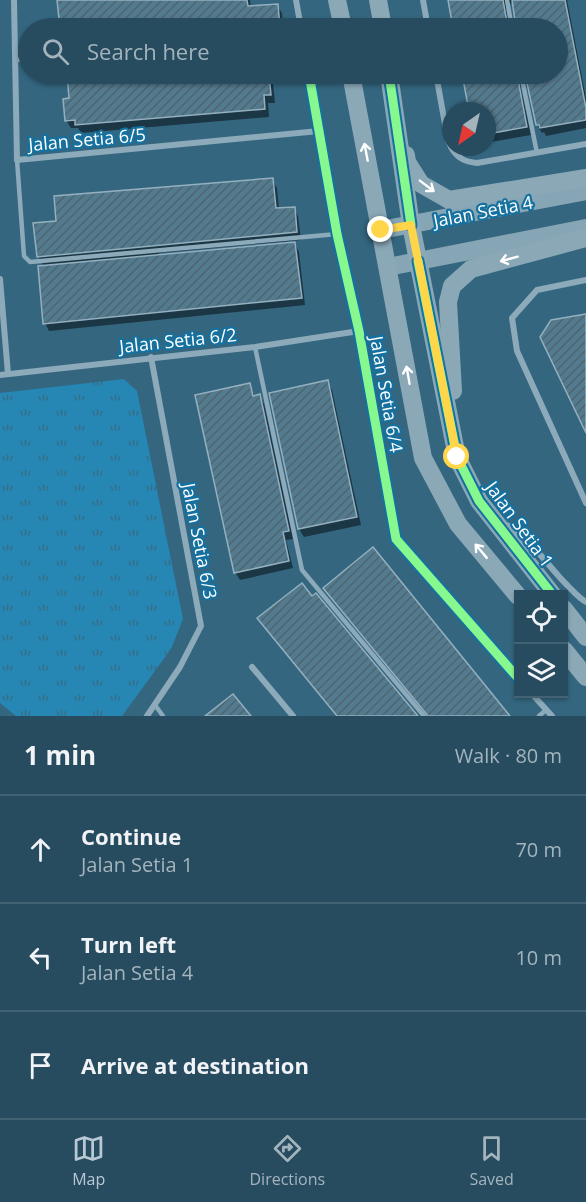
<!DOCTYPE html>
<html lang="en">
<head>
<meta charset="utf-8">
<style>
  body { margin:0; font-family:"Open Sans",sans-serif; background:#2f5366; color:#f1f3f6 }
  .controls { position:absolute; right:18px; bottom:18px; display:grid; overflow:hidden; border-radius:0px; box-shadow:0 2px 4px #0004 }
  .controls button { width:54px; height:54px; display:grid; place-items:center; padding:0; border:0; border-bottom:2px solid #436375; background:#274c60; color:#f1f3f6; font:30px sans-serif }
  .compass { position:absolute; left:442px; top:102px; width:54px; height:54px; border-radius:50%; background:#274c60; box-shadow:0 2px 4px #0004; rotate:214deg }
  .stop { position:absolute; width:18px; height:18px; margin:-14px; border:4px solid #ffd54a; border-radius:50%; background:#fff }
  .stop.end { background:#ffd54a; border-color:#fff; box-shadow:0 2px 6px #0008 }
  .list { margin:0; padding:0; list-style:none }
  h2 { display:flex; justify-content:space-between; align-items:center; height:78px; margin:0; padding:0 24px; font-size:26px }
  h2 small { font-size:20px; font-weight:400; color:#a4b4bd }
  .list li { display:grid; grid-template-columns:39px 1fr auto; gap:18px; align-items:center; box-sizing:border-box; height:108px; padding:0 24px; border-top:2px solid #436375 }
  .list b { display:block; font-size:22px; white-space:nowrap }
  .list p { margin:0; font-size:20px; white-space:nowrap; color:#a4b4bd }
  .list em { font-size:20px; font-style:normal; color:#a4b4bd }
  .icon { flex:none; width:33px; height:33px; fill:none; stroke:currentColor; stroke-width:2; stroke-linecap:round; stroke-linejoin:round }
  .map { position:relative; flex:none; width:586px; height:716px; overflow:hidden }
  .search { position:absolute; background:#274c60; box-shadow:0 2px 4px #0004; left:18px; right:18px; top:18px; height:66px; display:flex; align-items:center; gap:15px; box-sizing:border-box; padding:0 21px; border-radius:33px; color:#a4b4bd; font-size:22px }
  .sheet { height:402px; background:#274c60 }
  nav { display:flex; justify-content:space-around; align-items:center; box-sizing:border-box; height:84px; border-top:2px solid #436375; background:#274c60; font-size:16px; color:#a4b4bd }
  nav a { display:grid; justify-items:center; gap:3px }
  nav .on { color:#b8c9d3 }
  .map>svg:first-child { display:block }
  .grass { fill:url(#grass-tufts) }
  .shadow { fill:#0007 }
  .building { fill:url(#building-hatch); stroke:#94b0be; stroke-width:1.5 }
  .lines { fill:none; stroke-linecap:round; stroke-linejoin:round }
  .lane { stroke:#8caab9; stroke-width:4.5 }
  .street { stroke:#8caab9; stroke-width:6 }
  .secondary { stroke:#86a6b6; stroke-width:18 }
  .primary { stroke:#8ba8b7; stroke-width:18 }
  .cycleway-casing { stroke:#15719f; stroke-width:13 }
  .cycleway { stroke:#87f88f; stroke-width:9 }
  .oneway { stroke:#fff }
  .route { stroke:#ffd54a; stroke-width:8 }
  .labels { text-anchor:middle; dominant-baseline:central; stroke-width:4.5; stroke-linejoin:round; paint-order:stroke }
  .street-label { font-size:18px; fill:#fff; stroke:#15719f }
</style>
</head>
<body>
<div class="map">
<svg width="586" height="716" viewBox="0 0 586 716">
  <defs>
    <pattern id="grass-tufts" width="24" height="20" patternUnits="userSpaceOnUse" patternTransform="scale(1.5)"><rect width="24" height="20" fill="#2686b4"/><path d="M3 7l-1-3M5 7V3M7 7l1-3M15 17l-1-3M17 17v-4M19 17l1-3" fill="none" stroke="#356f8a"/></pattern>
    <pattern id="building-hatch" width="6" height="6" patternUnits="userSpaceOnUse" patternTransform="scale(1.5)"><rect width="6" height="6" fill="#537b8f"/><path d="M-1 1l2-2M0 6l6-6M5 7l2-2" fill="none" stroke="#50646e"/></pattern>
  </defs>
  <rect width="100%" height="100%" fill="#346680"/>
  <path class="grass" d="M124,379l13,12 46,228 -12,30 -49,67h-106l-16,-13v-310z"/>
  <g class="shadow">
    <path d="M59,0h191l1,8 26,-3 5,8 1,15h-221z"/>
    <path d="M449,0h118l19,98v30l-40,8 -2,-4 -2,1 -5,-8 -9,-48 -6,2 -2,5 11,51 -40,7 -4,-8v-23h-16l-8,-37h95v-46h-40l-4,-24 -2,-2 -6,7 4,19h-55z"/>
    <path d="M67,74h205l3,29h-7l1,14 -188,16 -3,-5h-7l-5,-8 4,-20z"/>
    <path d="M272,180l5,8 2,21 15,-1 4,8 3,24 -142,13v3l136,-12 4,8 6,53 -256,26 -4,-8 -1,-56 -6,-11 20,-33z"/>
    <path d="M327,382l5,8 29,135 -57,12 -5,-8 -28,-135z"/>
    <path d="M250,385l5,12 5,-1 4,8 29,135 -7,1 7,28 -53,12 -5,-8z"/>
    <path d="M315,595l101,121h-80l-77,-97z"/>
  </g>
  <g class="building">
    <path d="M57,0h190l1,6 30,-2 2,24h-220z"/>
    <path d="M448,0h55l5,28h-55z"/>
    <path d="M512,0h53l21,108v12l-46,8 -1,-3h-3l-11,-51h33v-46h-42z"/>
    <path d="M67,74h202l2,21h-7l1,14 -190,16v-5l-10,1 -2,-22 6,-1z"/>
    <path d="M462,74h55l10,53 -40,7v-23h-18z"/>
    <path d="M273,178l3,30 19,-1 2,25 -260,25 -4,-34 23,-2 -2,-25z"/>
    <path d="M295,242l7,56 -259,26 -5,-58z"/>
    <path d="M586,314v119l-46,-96 11,-17z"/>
    <path d="M328,380l29,137 -59,12 -29,-136z"/>
    <path d="M250,383l3,13 7,-2 29,137 -6,1 6,29 -55,12 -39,-178z"/>
    <path d="M373,547l99,122 38,47h-82l-105,-128z"/>
    <path d="M302,583l10,13 4,-3 102,123h-81l-80,-98z"/>
    <path d="M233,694l18,22h-46z"/>
  </g>
  <g class="lines">
    <g class="lane">
      <path d="M507,0l5,28"/>
      <path d="M15,60l13,-1"/>
      <path d="M521,74l16,79"/>
      <path d="M17,160l7,96 6,6 307,-28"/>
      <path d="M255,347l47,223 122,146"/>
      <path d="M155,705l8,11"/>
      <path d="M539,716l7,-6"/>
    </g>
    <g class="street">
      <path d="M14,0l3,160 302,-29"/>
      <path d="M296,0l5,28"/>
      <path d="M423,0l5,28"/>
      <path d="M309,74l28,160 22,97 37,208 122,139"/>
      <path d="M436,74l12,67 3,6"/>
      <path d="M451,147c6,11 14,15 26,16l109,-19"/>
      <path d="M0,279l8,95"/>
      <path d="M586,280l-49,10 -25,28 5,33 69,152"/>
      <path d="M0,375l255,-28 104,-16"/>
      <path d="M504,524c21,7 47,46 64,62 6,6 11,12 18,16"/>
      <path d="M252,667l41,49"/>
      <path d="M532,694l20,22"/>
      <path d="M147,716l33,-49 21,-41 -50,-269"/>
    </g>
    <g class="secondary">
      <path d="M381,230l205,-39"/>
      <path d="M388,267l198,-39"/>
    </g>
    <g class="primary">
      <path d="M337,0l6,28"/>
      <path d="M378,0l5,28"/>
      <path d="M351,74l72,384 35,66 60,72"/>
      <path d="M389,74l22,151 46,232 22,44 73,93"/>
      <path d="M406,155l1,7 14,22 28,16 137,-22"/>
      <path d="M453,391l-5,-89 4,-16 19,-17 115,-31"/>
      <path d="M564,609l22,28"/>
      <path d="M564,650l22,27"/>
    </g>
    <g class="cycleway-casing">
      <g id="cycleway">
        <path d="M309,74l28,160 22,97 37,208 122,139"/>
        <path d="M389,74l22,151"/>
        <path d="M418,261l39,196 22,44 73,93"/>
      </g>
    </g>
    <use href="#cycleway" class="cycleway"/>
  </g>
  <defs><path id="oneway-shaft" d="M-6 0H5M1.5-3L5.5 0L1.5 3" fill="none" stroke-width="1.6" stroke-linecap="round" stroke-linejoin="round" transform="scale(1.5)"/></defs>
  <g class="oneway">
    <use href="#oneway-shaft" transform="translate(366 152) rotate(-101)"/>
    <use href="#oneway-shaft" transform="translate(427 186) rotate(37)"/>
    <use href="#oneway-shaft" transform="translate(509 259) rotate(165)"/>
    <use href="#oneway-shaft" transform="translate(408 375) rotate(-100)"/>
    <use href="#oneway-shaft" transform="translate(481 551) rotate(-130)"/>
  </g>
  <g class="lines">
    <path class="route" d="M381,230l30,-5 46,232"/>
  </g>
  <g class="labels">
    <g class="street-label">
      <text transform="translate(87 139) rotate(-5)">Jalan Setia 6/5</text>
      <text transform="translate(483 211) rotate(-11)">Jalan Setia 4</text>
      <text transform="translate(178 340) rotate(-6)">Jalan Setia 6/2</text>
      <text transform="translate(387 394) rotate(80)">Jalan Setia 6/4</text>
      <text transform="translate(520 524) rotate(54)">Jalan Setia 1</text>
      <text transform="translate(200 541) rotate(79)">Jalan Setia 6/3</text>
    </g>
  </g>
</svg>
<div class="controls">
<button><svg class="icon" aria-label="locate" viewBox="0 0 24 24"><circle cx="12" cy="12" r="6"/><path d="M12 2v4M12 18v4M2 12h4M18 12h4"/></svg></button>
<button><svg class="icon" aria-label="layers" viewBox="0 0 24 24"><path d="M12 4l9 5-9 5-9-5zM3 14l9 5 9-5"/></svg></button>
</div>
<svg class="compass" viewBox="-18 -18 36 36"><path d="M0-13l5 13h-10z" fill="#e53935"/><path d="M0 13l5-13h-10z" fill="#a4b4bd"/></svg>
<div class="stop" style="left:457px;top:457px"></div>
<div class="stop end" style="left:381px;top:230px"></div>
<div class="search"><svg class="icon" aria-label="search" viewBox="0 0 24 24"><circle cx="10" cy="10" r="6"/><path d="M15 15l6 6"/></svg>Search here</div>
</div>
<section class="sheet">
<h2>1 min<small>Walk · 80 m</small></h2>
<ul class="list">
<li><svg class="icon" aria-label="ahead" viewBox="0 0 24 24"><path d="M12 20V5M6 11l6-6 6 6"/></svg><div><b>Continue</b><p>Jalan Setia 1</p></div><em>70 m</em></li>
<li><svg class="icon" aria-label="left" viewBox="0 0 24 24"><path d="M17 20v-9H6M10 6l-5 5 5 5"/></svg><div><b>Turn left</b><p>Jalan Setia 4</p></div><em>10 m</em></li>
<li><svg class="icon" aria-label="arrive" viewBox="0 0 24 24"><path d="M6 21V4h12l-3 4 3 4H6"/></svg><div><b>Arrive at destination</b></div></li>
</ul>
</section>
<nav>
<a class="on"><svg class="icon" aria-label="map" viewBox="0 0 24 24"><path d="M3 6l6-2 6 2 6-2v14l-6 2-6-2-6 2zM9 4v14M15 6v14"/></svg>Map</a>
<a><svg class="icon" aria-label="directions" viewBox="0 0 24 24"><path d="M12 3l9 9-9 9-9-9zM9 14v-3h6M13 9l2 2-2 2"/></svg>Directions</a>
<a><svg class="icon" aria-label="saved" viewBox="0 0 24 24"><path d="M7 4h10v16l-5-4-5 4z"/></svg>Saved</a>
</nav>
</body>
</html>
